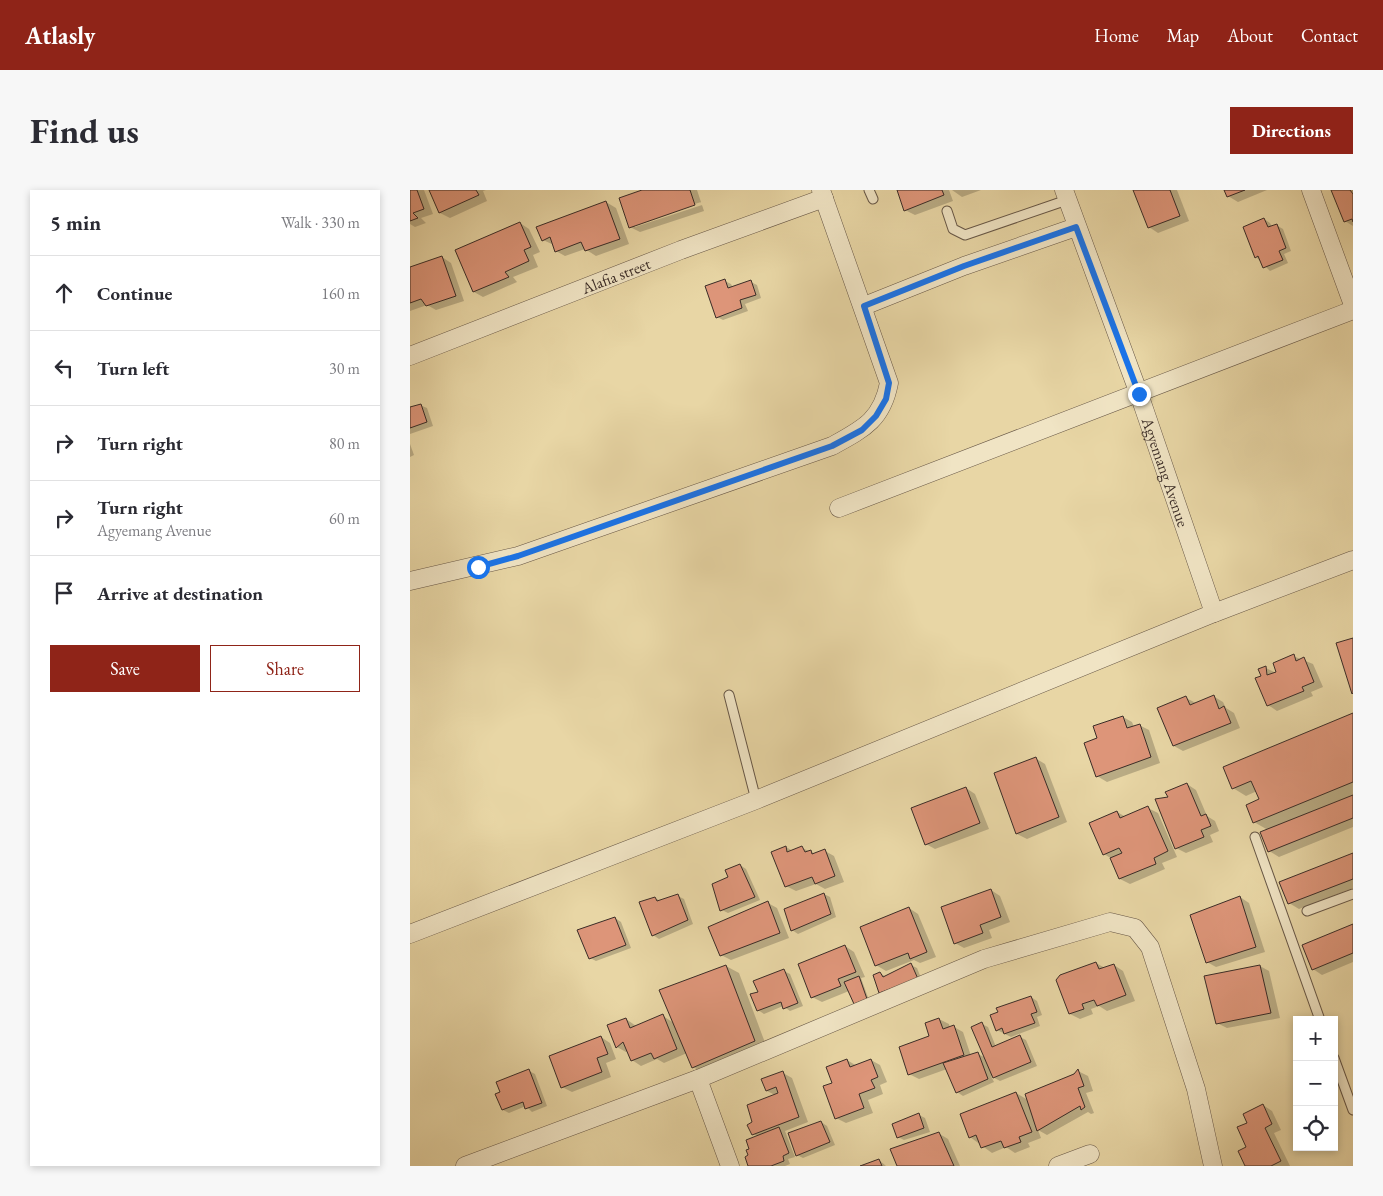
<!DOCTYPE html>
<html lang="en">
<head>
<meta charset="utf-8">
<style>
  body { margin:0; font-family:"EB Garamond",serif; background:#f7f7f7; color:#2b2b33 }
  .controls { position:absolute; right:15px; bottom:15px; display:grid; overflow:hidden; border-radius:0px; box-shadow:0 2px 8px #0003 }
  .controls button { width:45px; height:45px; display:grid; place-items:center; padding:0; border:0; border-bottom:1px solid #e1e1e2; background:#fff; color:#2b2b33; font:25px sans-serif }
  .stop { position:absolute; width:15px; height:15px; margin:-11px; border:4px solid #1a73e8; border-radius:50%; background:#fff }
  .stop.end { background:#1a73e8; border-color:#fff; box-shadow:0 1px 5px #0008 }
  .list { margin:0; padding:0; list-style:none }
  h2 { display:flex; justify-content:space-between; align-items:center; height:65px; margin:0; padding:0 20px; font-size:21px }
  h2 small { font-size:16px; font-weight:400; color:#7c7c81 }
  .list li { display:grid; grid-template-columns:32px 1fr auto; gap:15px; align-items:center; box-sizing:border-box; height:75px; padding:0 20px; border-top:1px solid #e1e1e2 }
  .list b { display:block; font-size:19px; white-space:nowrap }
  .list p { margin:0; font-size:16px; white-space:nowrap; color:#7c7c81 }
  .list em { font-size:16px; font-style:normal; color:#7c7c81 }
  .actions { display:flex; gap:10px; padding:15px 20px }
  .actions a { flex:1; padding:11px 0; border:1px solid #8f2418; border-radius:0px; text-align:center; font-size:18px; color:#8f2418 }
  .actions .main { background:#8f2418; color:#fff }
  .icon { flex:none; width:28px; height:28px; fill:none; stroke:currentColor; stroke-width:2; stroke-linecap:round; stroke-linejoin:round }
  .map { position:relative; flex:none; width:943px; height:976px; overflow:hidden; border-radius:0px }
  header { display:flex; align-items:center; gap:30px; box-sizing:border-box; height:70px; padding:0 25px; background:#8f2418; color:#fff }
  header strong { font-size:24px }
  nav { display:flex; gap:28px; margin-inline-start:auto; font-size:18px }
  .intro { display:flex; align-items:center; justify-content:space-between; box-sizing:border-box; height:120px; padding:0 30px }
  h1 { margin:0; font-size:35px }
  .button { padding:12px 22px; border-radius:0px; background:#8f2418; color:#fff; font-size:18px; font-weight:700 }
  main { display:flex; gap:30px; padding:0 30px }
  aside { flex:1; background:#fff; border-radius:0px; box-shadow:0 2px 8px #0003 }
  .map>svg:first-child { display:block }
  .shadow { fill:#0003; fill-rule:evenodd }
  .building { fill:#dd9579; stroke:#3a2c27 }
  .lines { fill:none; stroke-linecap:round; stroke-linejoin:round }
  .lane-casing { stroke:#665646; stroke-width:11 }
  .street-casing { stroke:#665646; stroke-width:19 }
  .lane { stroke:#f0e4c4; stroke-width:9 }
  .street { stroke:#f0e4c4; stroke-width:18 }
  .route { stroke:#1a73e8; stroke-width:6 }
  .labels { text-anchor:middle; dominant-baseline:central; stroke-width:5; stroke-linejoin:round; paint-order:stroke }
  .street-label { font-size:16px; fill:#3a2c27; stroke:#f0e4c4 }
</style>
</head>
<body>
<header>
<strong>Atlasly</strong>
<nav><a>Home</a><a>Map</a><a>About</a><a>Contact</a></nav>
</header>
<div class="intro"><h1>Find us</h1><a class="button">Directions</a></div>
<main>
<aside>
<h2>5 min<small>Walk · 330 m</small></h2>
<ul class="list">
<li><svg class="icon" aria-label="ahead" viewBox="0 0 24 24"><path d="M12 20V5M6 11l6-6 6 6"/></svg><div><b>Continue</b></div><em>160 m</em></li>
<li><svg class="icon" aria-label="left" viewBox="0 0 24 24"><path d="M17 20v-9H6M10 6l-5 5 5 5"/></svg><div><b>Turn left</b></div><em>30 m</em></li>
<li><svg class="icon" aria-label="right" viewBox="0 0 24 24"><path d="M7 20v-9h11M14 6l5 5-5 5"/></svg><div><b>Turn right</b></div><em>80 m</em></li>
<li><svg class="icon" aria-label="right" viewBox="0 0 24 24"><path d="M7 20v-9h11M14 6l5 5-5 5"/></svg><div><b>Turn right</b><p>Agyemang Avenue</p></div><em>60 m</em></li>
<li><svg class="icon" aria-label="arrive" viewBox="0 0 24 24"><path d="M6 21V4h12l-3 4 3 4H6"/></svg><div><b>Arrive at destination</b></div></li>
</ul>
<div class="actions"><a class="main">Save</a><a>Share</a></div>
</aside>
<div class="map">
<svg width="943" height="976" viewBox="0 0 943 976">
  <rect width="100%" height="100%" fill="#e8d6a5"/>
  <filter id="stains"><feTurbulence type="fractalNoise" baseFrequency=".004" numOctaves="4"/><feColorMatrix values="0 0 0 0 .2 0 0 0 0 .09 0 0 0 0 .02 0 0 0 .5 -.17"/></filter>
  <radialGradient id="worn" r=".72"><stop offset=".6" stop-color="#630" stop-opacity="0"/><stop offset="1" stop-color="#630" stop-opacity=".3"/></radialGradient>
  <g class="shadow">
    <path d="M0,0h14l9,24 -12,4 5,5 -11,4 -5,-3z"/>
    <path d="M20,0h56l-3,1 4,10 -37,17 -10,-5z"/>
    <path d="M236,0h51l7,21 -64,21 -10,-5zM291,12l1,3 -67,22v-3z"/>
    <path d="M488,0h51l4,11 -38,14 -10,-5z"/>
    <path d="M542,0h29l-19,7z"/>
    <path d="M724,0h43l12,31 -31,12 -9,-6z"/>
    <path d="M816,0h41l-29,12 -10,-6z"/>
    <path d="M922,0h21v36l-8,-5z"/>
    <path d="M196,12l10,6 13,36 -33,12 -11,-7 -20,7 -9,-5 -2,-6 -11,-5z"/>
    <path d="M854,29l6,4 2,4 4,-2 7,4 8,22 -7,3 4,9 -18,8 -14,-14z"/>
    <path d="M110,33l9,6 11,23 -7,3 5,12 -25,10 4,5 -34,15 -9,-5z"/>
    <path d="M32,67l9,6 13,38 -28,9 -9,-5 -17,6v-43z"/>
    <path d="M315,91l6,3 2,4 18,-6 6,3 4,13 -16,6 3,7 -25,9 -6,-3z"/>
    <path d="M10,215l7,3 6,18 -23,8v-25z"/>
    <path d="M0,254l4,11 -4,2z"/>
    <path d="M883,466l20,8 10,23 -12,5 2,4 -36,15 -9,-6 -5,-29 3,-8 10,5z"/>
    <path d="M803,506l10,6 3,6 8,5 6,15 -57,23 -9,-5 12,-48 10,5z"/>
    <path d="M943,524v113l-74,30 -10,-6 -1,-21 -14,-8 6,-22 -3,-9 -11,5 -13,-8 -8,-21z"/>
    <path d="M713,527l9,5 2,5 5,-2 10,5 11,33 -53,19 -10,-6 2,-37z"/>
    <path d="M625,568l10,6 22,58 -40,17 -10,-5 -21,-60z"/>
    <path d="M777,594l9,6 11,26 8,5 4,10 -9,4 3,7 -27,11 -10,-5 -7,-49z"/>
    <path d="M556,598l9,6 14,35 -54,20 -9,-5z"/>
    <path d="M738,618l10,5 19,44 -15,6 3,6 -35,15 -10,-5 -8,-20 -8,-5 13,-42 9,5z"/>
    <path d="M376,657l7,4 9,-3 14,6 9,-3 9,5 10,26 -19,7 -9,-5 -20,7 -10,-5z"/>
    <path d="M943,665v33l-54,21 -10,-6 -8,-20z"/>
    <path d="M330,675l6,4 14,31 -32,13 -6,-3 8,-33z"/>
    <path d="M581,700l9,6 10,26 -21,8 3,8 -28,10 -9,-5z"/>
    <path d="M414,704l6,3 6,20 -38,17 -6,-4z"/>
    <path d="M268,706l6,3 9,25 -34,15 -6,-4 2,-37 6,3z"/>
    <path d="M830,707l9,6 16,49 -49,15 -9,-5z"/>
    <path d="M358,713l9,5 12,30 -58,22 -10,-5z"/>
    <path d="M499,718l9,6 18,43 -16,6 -6,-3 -28,11 -10,-6z"/>
    <path d="M205,728l6,4 10,26 -35,13 -6,-3z"/>
    <path d="M943,735v37l-31,13 -9,-6 -10,-23z"/>
    <path d="M435,756l9,6 11,25 -4,1 8,22 -20,-9 -27,11 -10,-5z"/>
    <path d="M686,773l9,5 9,-3 9,6 12,30 -28,10 -8,-5 -8,3 2,5 -13,5 -10,-5z"/>
    <path d="M501,775l6,3 6,15 -37,13 -6,-4v-19l6,4z"/>
    <path d="M316,776l13,7 28,75 -61,26 -13,-7 -6,-14 -23,10 -7,-4 -16,7 -9,-6 -4,-9 -2,1 -9,-5 9,-28 10,7 27,-10 11,7z"/>
    <path d="M850,776l9,5 11,47 -53,10 -10,-5z"/>
    <path d="M374,781l6,3 13,32 -13,5 -7,-5 -19,8 -6,-4 1,-17z"/>
    <path d="M621,807l6,4 5,14 -5,2 3,9 -29,11 -14,-7z"/>
    <path d="M529,829l10,5 1,4 4,-1 9,5 8,24 7,-2 8,4 -4,-34 6,3 8,20 24,-10 6,3 11,26 -37,15 -9,-5 3,6 -31,14 -6,-4 -10,-23 -28,10 -10,-5z"/>
    <path d="M191,847l9,6 6,16 -10,4 5,14 -39,15 -10,-5z"/>
    <path d="M437,870l10,6 14,-6 9,5 7,17 -7,3 3,9 -15,6 5,13 -27,10 -10,-5 -3,-34z"/>
    <path d="M119,881l6,3 12,32 -15,6 -6,-6 -17,7 -6,-3z"/>
    <path d="M668,881l10,5 5,15 -7,2 8,20 -3,1 -3,-2 -41,23 -9,-5 3,8 -13,5 2,4 -15,6 -9,-6 -14,6 -22,-16 46,-44 12,7z"/>
    <path d="M373,883l9,5 16,44 -23,9 10,26 -7,2 2,5 -5,2h-35l1,-17 6,-13 -4,-2 1,-11 21,-28 -8,-4z"/>
    <path d="M853,915l9,6 9,19 -7,3 16,33h-44l3,-43z"/>
    <path d="M509,925l6,3 5,14 -26,8 -6,-3z"/>
    <path d="M411,932l6,4 8,19 -32,13 -6,-3z"/>
    <path d="M528,943l10,6 12,27h-62z"/>
    <path d="M469,970l7,6h-22z"/>
  </g>
  <g class="building">
    <path d="M0,0h7l7,19 -11,4 5,5 -8,3z"/>
    <path d="M19,0h47l3,5 -40,18z"/>
    <path d="M232,0h48l5,15 -66,23 -10,-30z"/>
    <path d="M487,0h45l2,5 -40,16z"/>
    <path d="M723,0h37l10,26 -32,12z"/>
    <path d="M814,0h21l-18,7z"/>
    <path d="M921,0h19l3,4v28l-1,-3 -8,3z"/>
    <path d="M196,11l14,38 -35,12 -4,-9 -26,10 -5,-15 -8,4 -6,-14z"/>
    <path d="M854,28l4,9 9,-3 9,24 -7,3 4,9 -20,8 -5,-12 -3,2 -12,-31z"/>
    <path d="M110,32l11,25 -7,3 5,11 -24,11 4,5 -36,15 -18,-42z"/>
    <path d="M32,66l14,40 -30,10 -5,-7 -11,4v-36z"/>
    <path d="M315,89l3,9 23,-8 5,15 -16,5 2,8 -26,10 -11,-32z"/>
    <path d="M11,214l6,18 -17,6v-21z"/>
    <path d="M943,448v55l-1,1 -16,-51z"/>
    <path d="M884,464l2,7 8,-4 10,25 -12,5 2,4 -37,15 -12,-28 6,-2 -3,-7 8,-3 1,9 9,-3 -3,-9z"/>
    <path d="M804,505l5,14 5,-3 7,17 -58,23 -16,-38 29,-12 4,9z"/>
    <path d="M943,523v69l-100,41 -7,-18 13,-6 -8,-18 -19,8 -9,-22z"/>
    <path d="M713,526l4,12 13,-4 11,33 -55,20 -12,-34 13,-5 -4,-12z"/>
    <path d="M626,567l23,60 -43,17 -22,-61z"/>
    <path d="M777,593l14,33 5,-2 5,12 -10,4 3,7 -29,12 -20,-50 13,-2 -3,-5z"/>
    <path d="M556,597l14,36 -55,22 -14,-37z"/>
    <path d="M943,605v23l-85,34 -8,-20z"/>
    <path d="M738,616l20,45 -14,7 2,6 -37,15 -9,-21 12,-5 -3,-5 -16,7 -14,-32 28,-12 3,7z"/>
    <path d="M376,656l1,6 15,-6 3,6 6,-2 1,4 13,-5 10,27 -20,8 -3,-7 -27,10 -14,-35z"/>
    <path d="M943,663v26l-65,25 -9,-22z"/>
    <path d="M330,674l15,33 -35,14 -8,-27 16,-7 -3,-7z"/>
    <path d="M581,699l10,28 -21,8 3,8 -29,11 -13,-37z"/>
    <path d="M414,703l7,21 -40,17 -7,-22z"/>
    <path d="M268,704l10,26 -36,16 -13,-34 16,-5 2,4z"/>
    <path d="M830,706l16,51 -50,16 -16,-48z"/>
    <path d="M358,711l12,32 -60,23 -12,-29z"/>
    <path d="M499,717l18,45 -17,7 -2,-6 -33,13 -15,-39z"/>
    <path d="M205,727l11,28 -37,14 -12,-29z"/>
    <path d="M943,734v29l-41,17 -10,-25z"/>
    <path d="M435,755l11,27 -18,7 3,7 -30,12 -13,-34z"/>
    <path d="M686,772l3,7 15,-5 12,31 -29,11 -3,-6 -12,4 2,5 -15,5 -13,-34 4,-5z"/>
    <path d="M501,773l7,16 -39,14 -6,-18 7,-3 3,5z"/>
    <path d="M316,775l29,76 -63,27 -33,-78z"/>
    <path d="M850,775l11,48 -55,11 -12,-48z"/>
    <path d="M374,779l14,34 -15,6 -2,-7 -24,9 -7,-17 8,-2 -5,-11z"/>
    <path d="M449,786l8,23 -13,5 -10,-22z"/>
    <path d="M621,806l6,16 -6,2 4,9 -31,11 -2,-6 -6,3 -6,-16 8,-3 -2,-4z"/>
    <path d="M253,824l14,35 -23,10 -3,-6 -20,8 -8,-19 -7,6 -9,-23 19,-7 4,10z"/>
    <path d="M529,828l4,11 11,-4 10,30 -56,20 -9,-28 30,-11 -4,-13z"/>
    <path d="M572,832l10,25 28,-12 11,27 -38,16 -22,-51z"/>
    <path d="M191,846l7,18 -11,4 5,14 -41,16 -12,-32z"/>
    <path d="M568,862l10,27 -32,14 -13,-30z"/>
    <path d="M437,869l3,8 21,-8 7,18 -7,3 4,8 -16,6 5,14 -29,11 -12,-33 9,-3 -6,-16z"/>
    <path d="M119,879l13,34 -17,6 -2,-7 -21,8 -7,-16 5,-2 -4,-10z"/>
    <path d="M668,879l6,17 -6,2 7,19 -4,3 -1,-4 -43,25 -12,-37 49,-20z"/>
    <path d="M373,881l16,46 -47,18 -5,-10 5,-3 -5,-17 31,-12 -2,-6 -10,4 -5,-12z"/>
    <path d="M606,902l16,40 -13,5 2,5 -17,6 -3,-7 -20,7 -5,-13 -7,3 -9,-24z"/>
    <path d="M853,914l9,20 -7,4 16,33 -10,5h-26l-7,-15 8,-4 -9,-20 10,-4 -4,-9z"/>
    <path d="M509,923l5,15 -27,10 -5,-14z"/>
    <path d="M411,931l9,21 -34,14 -8,-23z"/>
    <path d="M369,937l10,26 -6,3 1,5 -13,5h-23l-3,-9 3,-2 -2,-5 3,-1 -3,-9z"/>
    <path d="M529,942l15,34h-57l-7,-17z"/>
    <path d="M469,969l3,7h-22z"/>
  </g>
  <g class="lines">
    <g class="lane-casing">
      <g id="lane">
        <path d="M459,0l4,9"/>
        <path d="M537,21l6,18 12,6 102,-35"/>
        <path d="M319,505l27,105"/>
        <path d="M845,647l65,183"/>
        <path d="M897,721l46,-17"/>
        <path d="M924,868l19,52"/>
      </g>
    </g>
    <g class="street-casing">
      <g id="street">
        <path id="s1" d="M654,0l75,204 75,219"/>
        <path d="M901,0l42,115"/>
        <path d="M454,116l100,-40 112,-39"/>
        <path id="s2" d="M0,166l271,-106 143,-52"/>
        <path d="M429,318l514,-198"/>
        <path d="M0,391l108,-25 314,-110c31,-17 50,-26 57,-63l-68,-193"/>
        <path d="M0,744l346,-134 458,-187 139,-53"/>
        <path d="M288,889l32,87"/>
        <path d="M55,976l233,-87 286,-120 126,-37 25,6 15,19 46,142 17,77"/>
        <path d="M648,976l32,-12"/>
      </g>
    </g>
    <use href="#lane" class="lane"/>
    <use href="#street" class="street"/>
  </g>
  <g class="lines">
    <path class="route" d="M68,377l40,-11 314,-110 30,-16 14,-14 10,-17 3,-16 -25,-77 100,-40 112,-39 63,167"/>
  </g>
  <g class="labels">
    <g class="street-label">
      <text stroke="none"><textPath href="#s2" startOffset="221">Alafia street</textPath></text>
      <text stroke="none"><textPath href="#s1" startOffset="300">Agyemang Avenue</textPath></text>
    </g>
  </g>
  <rect width="100%" height="100%" filter="url(#stains)"/>
  <rect width="100%" height="100%" fill="url(#worn)"/>
</svg>
<div class="controls">
<button>+</button>
<button>−</button>
<button><svg class="icon" aria-label="locate" viewBox="0 0 24 24"><circle cx="12" cy="12" r="6"/><path d="M12 2v4M12 18v4M2 12h4M18 12h4"/></svg></button>
</div>
<div class="stop" style="left:68px;top:377px"></div>
<div class="stop end" style="left:729px;top:204px"></div>
</div>
</main>
</body>
</html>
